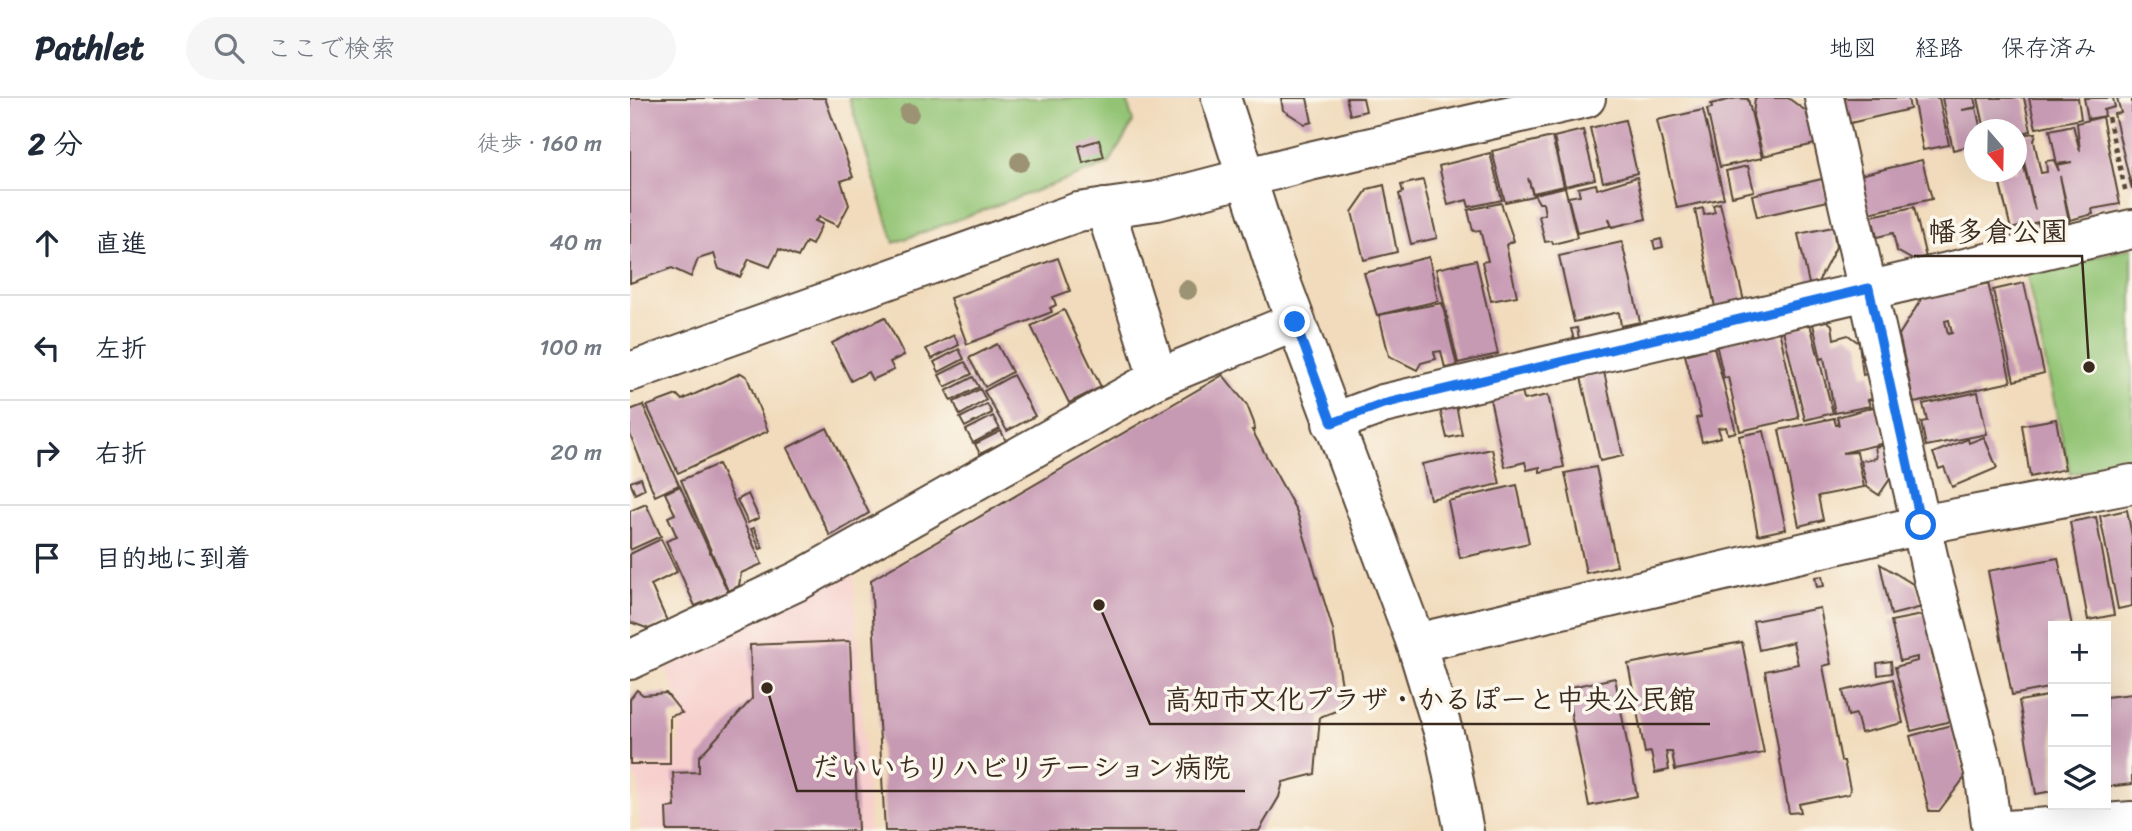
<!DOCTYPE html>
<html lang="ja">
<head>
<meta charset="utf-8">
<style>
  body { margin:0; font-family:Sriracha,"Klee One",sans-serif; background:#f6f6f7; color:#1f2937 }
  .controls { position:absolute; right:21px; bottom:21px; display:grid; overflow:hidden; border-radius:0px; box-shadow:0 7px 28px #0002 }
  .controls button { width:63px; height:63px; display:grid; place-items:center; padding:0; border:0; border-bottom:2px solid #e0e1e3; background:#fff; color:#1f2937; font:35px sans-serif }
  .compass { position:absolute; left:1334px; top:21px; width:63px; height:63px; border-radius:50%; background:#fff; box-shadow:0 7px 28px #0002; rotate:160deg }
  .stop { position:absolute; width:21px; height:21px; margin:-16px; border:5px solid #1a73e8; border-radius:50%; background:#fff }
  .stop.end { background:#1a73e8; border-color:#fff; box-shadow:0 2px 7px #0008 }
  .list { margin:0; padding:0; list-style:none }
  h2 { display:flex; justify-content:space-between; align-items:center; height:91px; margin:0; padding:0 28px; font-size:30px }
  h2 small { font-size:23px; font-weight:400; color:#747a83 }
  .list li { display:grid; grid-template-columns:46px 1fr auto; gap:21px; align-items:center; box-sizing:border-box; height:105px; padding:0 28px; border-top:2px solid #e0e1e3 }
  .list b { display:block; font-size:26px; white-space:nowrap }
  .list em { font-size:23px; font-style:normal; color:#747a83 }
  .icon { flex:none; width:38px; height:38px; fill:none; stroke:currentColor; stroke-width:2; stroke-linecap:round; stroke-linejoin:round }
  .map { position:relative; flex:none; width:1502px; height:733px; overflow:hidden }
  header { display:flex; align-items:center; gap:42px; box-sizing:border-box; height:98px; padding:0 35px; background:#fff; border-bottom:2px solid #e0e1e3 }
  header strong { font-size:33px }
  nav { display:flex; gap:38px; margin-inline-start:auto; font-size:24px }
  .search { width:490px; height:63px; background:#f6f6f7; display:flex; align-items:center; gap:18px; box-sizing:border-box; padding:0 24px; border-radius:38px; color:#747a83; font-size:26px }
  main { display:flex }
  aside { flex:1; background:#fff }
  .map>svg:first-child { display:block }
  .built { fill:#f7d0cd }
  .green { fill:#93c474; stroke:#677749; stroke-width:2 }
  .building { fill:#c79ab4; fill-rule:evenodd }
  .lines { fill:none; stroke-linecap:round; stroke-linejoin:round }
  .minor-casing { stroke:#564536; stroke-width:42 }
  .tertiary-casing { stroke:#564536; stroke-width:42 }
  .path { stroke:#564536; stroke-width:4.5; stroke-dasharray:5 5; stroke-linecap:butt }
  .minor { stroke:#fff; stroke-width:38 }
  .tertiary { stroke:#fff; stroke-width:38 }
  .tree { fill:#9b9373 }
  .route { stroke:#1a73e8; stroke-width:9 }
  .leader { fill:none; stroke:#3b2a1e; stroke-width:2.5 }
  .callout-dot { fill:#3b2a1e; stroke:#fbf7ec; stroke-width:2.5 }
  .callout-label { font-size:28px; text-anchor:middle; font-weight:bold; fill:#3b2a1e; stroke:#fbf7ec; stroke-width:7; stroke-linejoin:round; paint-order:stroke }
</style>
</head>
<body>
<header>
<strong>Pathlet</strong>
<div class="search"><svg class="icon" aria-label="search" viewBox="0 0 24 24"><circle cx="10" cy="10" r="6"/><path d="M15 15l6 6"/></svg>ここで検索</div>
<nav><a>地図</a><a>経路</a><a>保存済み</a></nav>
</header>
<main>
<aside>
<h2>2 分<small>徒歩 · 160 m</small></h2>
<ul class="list">
<li><svg class="icon" aria-label="ahead" viewBox="0 0 24 24"><path d="M12 20V5M6 11l6-6 6 6"/></svg><div><b>直進</b></div><em>40 m</em></li>
<li><svg class="icon" aria-label="left" viewBox="0 0 24 24"><path d="M17 20v-9H6M10 6l-5 5 5 5"/></svg><div><b>左折</b></div><em>100 m</em></li>
<li><svg class="icon" aria-label="right" viewBox="0 0 24 24"><path d="M7 20v-9h11M14 6l5 5-5 5"/></svg><div><b>右折</b></div><em>20 m</em></li>
<li><svg class="icon" aria-label="arrive" viewBox="0 0 24 24"><path d="M6 21V4h12l-3 4 3 4H6"/></svg><div><b>目的地に到着</b></div></li>
</ul>
</aside>
<div class="map">
<svg width="1502" height="733" viewBox="0 0 1502 733">
  <rect width="100%" height="100%" fill="#fbf7ec"/>
  <filter id="ink" filterUnits="userSpaceOnUse"><feTurbulence type="fractalNoise" baseFrequency=".0143" numOctaves="2"/><feDisplacementMap in="SourceGraphic" scale="14" xChannelSelector="R" yChannelSelector="G"/><feConvolveMatrix kernelMatrix="1 2 1 2 8 2 1 2 1" color-interpolation-filters="sRGB"/></filter>
  <filter id="wash" filterUnits="userSpaceOnUse"><feTurbulence type="fractalNoise" baseFrequency=".00686" numOctaves="4" result="noise"/><feDisplacementMap in="SourceGraphic" scale="28" xChannelSelector="R" yChannelSelector="G"/><feGaussianBlur stdDeviation="1.57" result="paint"/><feColorMatrix in="noise" values="0 0 0 0 0 0 0 0 0 0 0 0 0 0 0 0 0 1.4 0 .05"/><feComposite in="paint" operator="in"/></filter>
  <g filter="url(#wash)">
    <rect width="100%" height="100%" fill="#f1dbbc"/>
    <path class="built" d="M223,467l16,266h-228l-3,-48 -8,-16 44,-2 10,-52 -21,-50z"/>
    <g class="green">
      <path d="M219,0h277l7,24 -24,42 -215,79z"/>
      <path d="M1502,150v214l-62,12 -44,-202z"/>
    </g>
    <g id="blocks">
      <g class="building">
        <path d="M0,0h195l28,79 -12,4 8,24 -11,21 -19,-9 -4,4 7,3 -10,21 -6,-3 -8,15 -19,-8 -9,18 -21,-8 -9,18 -21,-8 -5,-15 -16,5 -7,18 -19,-9 -42,15z"/>
        <path d="M651,0h26l5,24 -7,2 -22,-14z"/>
        <path d="M716,0h17l3,13 -16,4z"/>
        <path d="M1107,0l11,1 14,59 -42,9 -13,-58 5,-1 -1,-4z"/>
        <path d="M1125,0h33l18,13 9,33 -52,12 -10,-40z"/>
        <path d="M1216,0h62l2,11 -64,15 -4,-19z"/>
        <path d="M1283,0h26l10,47 -26,5z"/>
        <path d="M1312,0h33l2,9 -15,3 14,-2 5,22h-7v15l-21,5z"/>
        <path d="M1348,0h46l7,33 -14,3v-4h-32z"/>
        <path d="M1399,0h49l3,21 -45,9z"/>
        <path d="M1454,0h29l2,9 -11,3 1,6 -17,3z"/>
        <path d="M1487,0h15v92l-18,-76 7,-1z"/>
        <path d="M1073,12l21,88 -47,10 -20,-88z"/>
        <path d="M1472,19l18,87 -28,5 1,5 -23,6 -10,-44 10,50 -30,7 -2,-11 -27,7 -14,-57h20v-32l18,70 -17,-75 18,-2 -2,8 7,32 6,-1 -1,-11 8,-1 5,11 -2,-6 15,-3 -15,2 -7,-34 23,-5 7,26 -3,-28z"/>
        <path d="M995,22l12,53 -34,9 -13,-54z"/>
        <path d="M953,32l12,49 -30,7 -11,-49z"/>
        <path d="M922,39l12,49 -31,7 -5,-15 5,18 -28,6 -13,-51z"/>
        <path d="M469,42l5,17 -21,6 -4,-17z"/>
        <path d="M860,55l12,47 -33,7 -2,-7 -19,5 -9,-39z"/>
        <path d="M1292,62l10,39 -63,14 -9,-38z"/>
        <path d="M1118,68l6,25 -22,5 -6,-25z"/>
        <path d="M1007,79l9,42 -34,8 -3,-9 1,8 -33,7 -9,-36 12,-2 -2,-7 18,-4 1,5z"/>
        <path d="M1192,81l6,22 -71,16 -5,-22z"/>
        <path d="M793,82l14,58 -26,6 -12,-50 4,-2 -2,-7z"/>
        <path d="M754,87l13,67 -33,8 -12,-48 16,-23z"/>
        <path d="M935,89l12,51 -24,6 -1,-3 -7,1 -6,-26 6,-2 -2,-11h-4l-5,-9z"/>
        <path d="M871,105l13,38 -8,4 11,51 -26,5 -9,-39 6,-1 -8,-31 -7,1 -5,-21z"/>
        <path d="M1090,105l24,98 -29,6 -20,-97 8,-2 1,7 11,-3 -2,-7z"/>
        <path d="M1284,109l12,51 -13,2 -16,-9 -4,-18 -16,4 -5,-21z"/>
        <path d="M1203,129l3,20 -18,35 -9,2 -11,-50z"/>
        <path d="M1031,141l2,8 -8,2 -2,-8z"/>
        <path d="M992,144l18,80 -19,4 -2,-14 -45,10 -15,-66z"/>
        <path d="M799,159l9,44 -61,14 -13,-42z"/>
        <path d="M428,160l12,33 -17,6 3,8 -6,3 2,4 -85,32 -17,-46z"/>
        <path d="M846,162l22,94 -40,9 -22,-94z"/>
        <path d="M1358,185l23,99 -97,21 -15,-68 23,-37zM1319,222l3,13 -4,1 -3,-13z"/>
        <path d="M1394,185l20,90 -30,8 -21,-91z"/>
        <path d="M812,205l15,63 -12,2 -4,-17 -7,1 2,7 -15,4 -4,7 -28,-14 -10,-41z"/>
        <path d="M434,212l37,77 -32,16 -38,-77z"/>
        <path d="M255,219l19,38 -14,7 4,8 -22,10 -4,-8 -17,9 -19,-38z"/>
        <path d="M1196,222l6,5 2,14 14,-4 11,8 4,32 7,-2 5,25 -7,2 2,6 -35,7 -11,-55 -3,1 -8,-35z"/>
        <path d="M1180,226l23,89 -28,7 -22,-90z"/>
        <path d="M947,230l2,10 -5,1 -3,-10z"/>
        <path d="M1149,232l20,88 -59,13 -12,-54 -4,1 -8,-34z"/>
        <path d="M324,237l5,10 -27,14 -6,-10z"/>
        <path d="M367,246l15,28 -27,15 -16,-29z"/>
        <path d="M1084,249l22,85 -8,2 -2,-7 -8,1 3,9 -19,5 -6,-24 5,-1 -16,-62z"/>
        <path d="M329,251l5,10 -25,13 -5,-10z"/>
        <path d="M335,264l7,12 -27,13 -6,-12z"/>
        <path d="M974,274l19,84 -23,5 -19,-84z"/>
        <path d="M111,275l6,4 21,54 -90,42 -31,-67 30,-11 5,5z"/>
        <path d="M383,277l22,41 -28,15 -23,-40z"/>
        <path d="M593,277l24,30 7,18 1,7h-3l45,82 36,118 9,56 -1,23 -21,8 -5,57 -32,8 -4,15 -20,34h-374l-14,-251z"/>
        <path d="M343,279l6,10 -28,14 -5,-10z"/>
        <path d="M350,291l6,11 -26,15 -6,-13z"/>
        <path d="M892,293l2,9 24,-5 16,72 -24,5v-5l-13,3 -2,-8 -20,5 -15,-68z"/>
        <path d="M1348,294l9,42 -61,12 -5,-24 6,-1 -4,-17z"/>
        <path d="M357,306l5,9 -27,14 -5,-9z"/>
        <path d="M13,307l36,80 -24,11 -25,-62v-24z"/>
        <path d="M826,307l6,30 -15,3 -7,-29z"/>
        <path d="M1247,308l8,37 -43,10 15,-1 7,35 -46,9 5,24 -24,6 -20,-96 55,-12 2,7h3l-2,-8z"/>
        <path d="M363,318l7,13 -27,14 -7,-13z"/>
        <path d="M1426,321l9,50 -35,8 -8,-52z"/>
        <path d="M197,330l42,85 -39,23 -43,-88z"/>
        <path d="M371,333l5,10 -26,13 -5,-10z"/>
        <path d="M1134,333l22,98 -28,6 -19,-99z"/>
        <path d="M1354,339l13,31 -45,19 -8,-20 -5,2 -6,-16 35,-14 1,4z"/>
        <path d="M1255,347l7,31 -13,19 -12,-8 -6,-26 16,-3 -2,-11z"/>
        <path d="M862,351l8,35 -70,15 -8,-35z"/>
        <path d="M88,366l44,100 -21,9 -2,13 -11,5 -47,-111z"/>
        <path d="M966,369l21,99 -31,7 -21,-100z"/>
        <path d="M11,380l4,11 -10,5 -5,-12z"/>
        <path d="M887,387l12,58 -69,15 -12,-57z"/>
        <path d="M50,388l48,106 -33,14 -29,-65 11,-4 -9,-20 7,-3 -10,-21z"/>
        <path d="M118,396l11,24 -11,5 -11,-23z"/>
        <path d="M16,406l15,32 -31,14v-39z"/>
        <path d="M1497,412l5,26v70l-14,3 -18,-93z"/>
        <path d="M1466,419l18,98 -26,5 -18,-98z"/>
        <path d="M124,430l9,20 -3,1 -9,-20z"/>
        <path d="M31,441l16,33 -26,13 16,36 -18,8 -19,-7v-68z"/>
        <path d="M1428,460l14,68h-19v61l-41,8 -24,-124z"/>
        <path d="M1250,466l36,22 6,21 -31,8z"/>
        <path d="M1192,478l2,10 -7,1 -2,-10z"/>
        <path d="M1190,510l11,56 -8,2 18,95h3l6,28 -1,5 -50,10 2,8 -12,1 -24,-142 33,-7 -5,-22 -34,8 -6,-29z"/>
        <path d="M1297,516l8,39 -3,1 19,67 -40,10 -16,-64 22,-6v-4l-17,4 -9,-40z"/>
        <path d="M220,543l8,190h-191l-1,-23 9,-1 -2,-34 26,-1v-15l53,-58 -2,-54z"/>
        <path d="M1112,544l22,111 -89,17 -3,-18h-6l3,18 -14,3 -4,-21 -6,1 -17,-89z"/>
        <path d="M1261,563l1,12 -14,2 -1,-12z"/>
        <path d="M985,580l22,118 -48,10 -23,-118z"/>
        <path d="M1263,581l10,44 -42,10 -5,-19 -8,2 -5,-25z"/>
        <path d="M7,592l6,5 23,-2 16,20 -12,3v48h-40v-65z"/>
        <path d="M1502,596v90l-26,3v-90z"/>
        <path d="M1423,597v96l-17,3 -17,-93z"/>
        <path d="M1321,627l14,52 -26,34h-10l-19,-75z"/>
      </g>
    </g>
  </g>
  <g filter="url(#ink)">
    <use href="#blocks" fill-opacity="0" stroke="#564536" stroke-width="2"/>
    <g class="lines">
      <g class="minor-casing">
        <g id="minor">
          <path d="M1194,0l109,480 51,194 8,59"/>
          <path d="M475,110l53,170"/>
          <path d="M702,325l51,-19 749,-175"/>
          <path d="M786,545l505,-118 211,-41"/>
          <path d="M0,562l168,-79 360,-203 137,-56"/>
          <path d="M1362,733l140,-10"/>
        </g>
      </g>
      <g class="tertiary-casing">
        <g id="tertiary">
          <path d="M591,0l53,165 142,380 30,98 18,90"/>
          <path d="M0,274l448,-160 79,-11 153,-40 276,-63"/>
        </g>
      </g>
      <path class="path" d="M1478,19l18,76"/>
      <use href="#minor" class="minor"/>
      <use href="#tertiary" class="tertiary"/>
    </g>
    <g class="tree">
      <circle cx="279" cy="15" r="10"/>
      <circle cx="390" cy="64" r="10"/>
      <circle cx="557" cy="192" r="10"/>
    </g>
  </g>
  <g class="lines" filter="url(#ink)">
    <path class="route" d="M665,224l37,101 51,-19 486,-116 52,237"/>
  </g>
  <path class="leader" d="M1459 269L1452 158H1284M469 507L520 626H1080M137 590L167 693H615"/>
  <g class="callout-dot">
    <circle cx="1459" cy="269" r="7"/>
    <circle cx="469" cy="507" r="7"/>
    <circle cx="137" cy="590" r="7"/>
  </g>
  <g class="callout-label">
    <text x="1368" y="143">幡多倉公園</text>
    <text x="800" y="611">高知市文化プラザ・かるぽーと中央公民館</text>
    <text x="391" y="679">だいいちリハビリテーション病院</text>
  </g>
</svg>
<div class="controls">
<button>+</button>
<button>−</button>
<button><svg class="icon" aria-label="layers" viewBox="0 0 24 24"><path d="M12 4l9 5-9 5-9-5zM3 14l9 5 9-5"/></svg></button>
</div>
<svg class="compass" viewBox="-18 -18 36 36"><path d="M0-13l5 13h-10z" fill="#e53935"/><path d="M0 13l5-13h-10z" fill="#747a83"/></svg>
<div class="stop" style="left:1291px;top:427px"></div>
<div class="stop end" style="left:665px;top:224px"></div>
</div>
</main>
</body>
</html>
